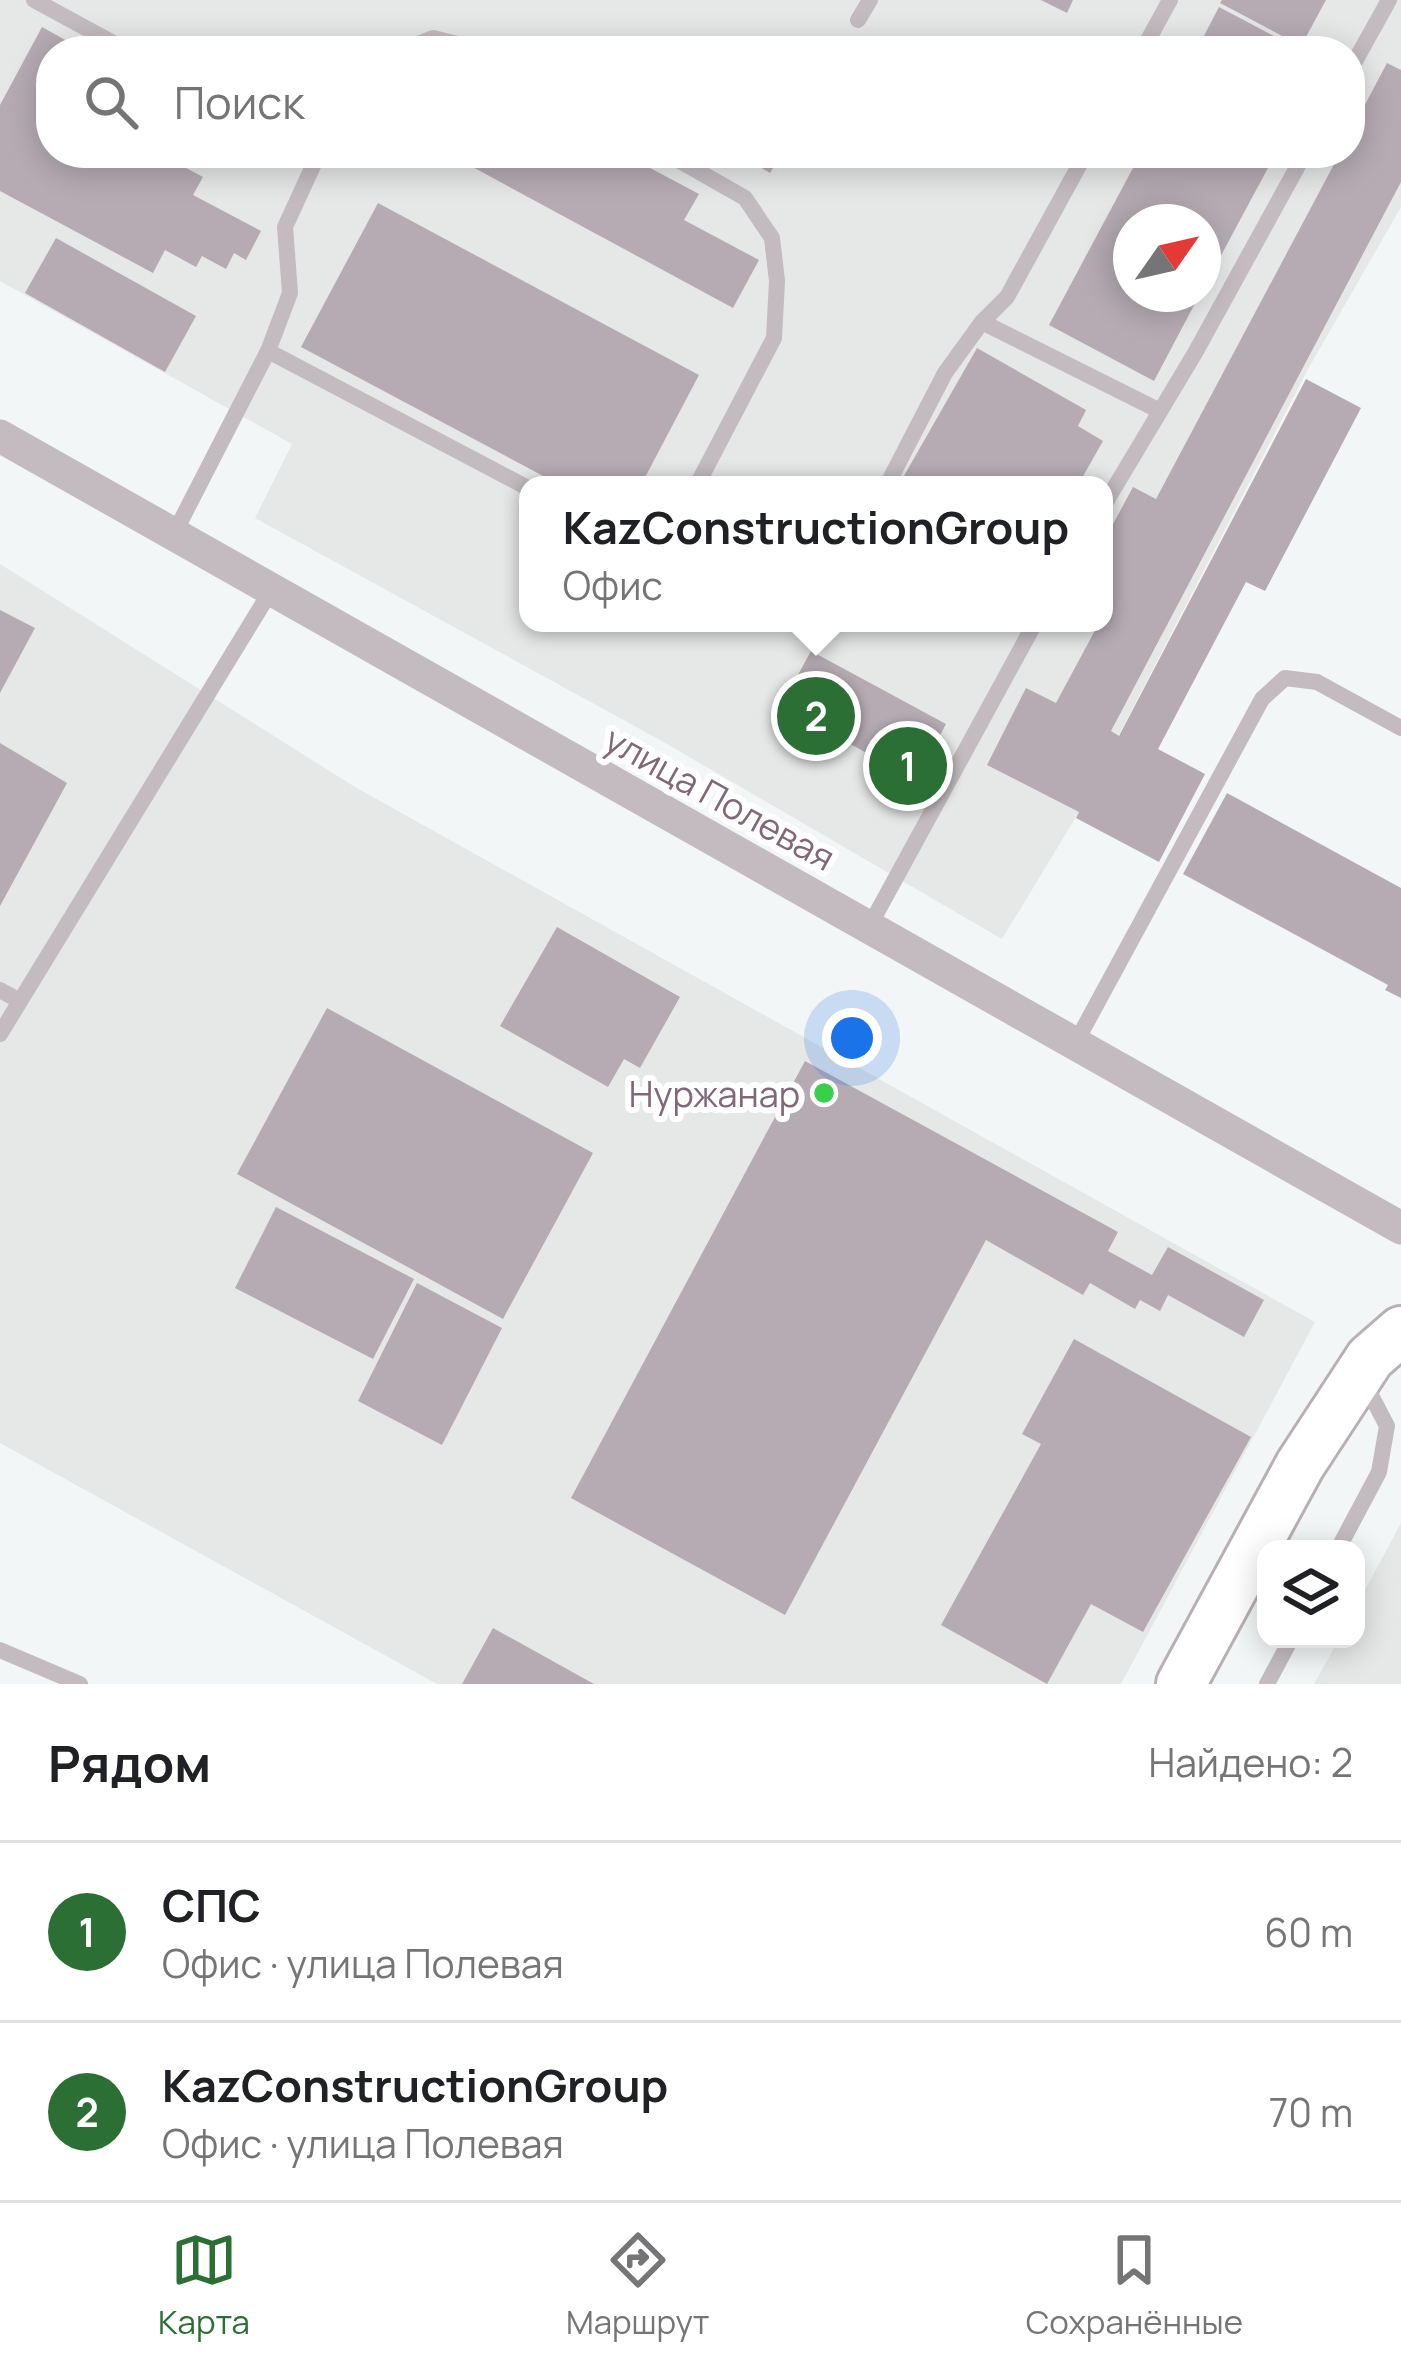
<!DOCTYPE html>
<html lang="ru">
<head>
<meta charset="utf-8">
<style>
  body { margin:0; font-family:Manrope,sans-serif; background:#f6f6f6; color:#202124 }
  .controls { position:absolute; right:36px; bottom:36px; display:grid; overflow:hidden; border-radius:24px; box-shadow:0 6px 30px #0003 }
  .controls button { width:108px; height:108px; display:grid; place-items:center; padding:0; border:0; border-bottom:3px solid #e0e0e0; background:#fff; color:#202124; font:60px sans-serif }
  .compass { position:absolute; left:1113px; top:204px; width:108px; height:108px; border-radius:50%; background:#fff; box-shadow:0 6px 30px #0003; rotate:56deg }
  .you { position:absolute; left:852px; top:1038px; width:42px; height:42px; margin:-30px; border:9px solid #fff; border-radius:50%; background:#1a73e8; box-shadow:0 0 0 18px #1a73e833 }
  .badge { display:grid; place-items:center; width:78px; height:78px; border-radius:50%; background:#2c6f35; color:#fff; font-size:39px; font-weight:700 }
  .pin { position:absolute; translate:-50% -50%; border:6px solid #fff; box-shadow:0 3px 12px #0006 }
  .popup { position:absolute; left:519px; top:476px; width:594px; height:156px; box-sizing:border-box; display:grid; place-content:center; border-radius:24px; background:#fff; filter:drop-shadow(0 3px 9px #0005); font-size:39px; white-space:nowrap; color:#757577 }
  .popup b { font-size:45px; color:#202124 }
  .popup::after { content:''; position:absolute; left:50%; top:100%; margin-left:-24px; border:24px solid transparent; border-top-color:#fff }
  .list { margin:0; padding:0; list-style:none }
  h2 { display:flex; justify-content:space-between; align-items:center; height:156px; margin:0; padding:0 48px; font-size:51px }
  h2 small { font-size:39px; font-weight:400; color:#757577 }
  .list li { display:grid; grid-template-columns:78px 1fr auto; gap:36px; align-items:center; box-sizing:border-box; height:180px; padding:0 48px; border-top:3px solid #e0e0e0 }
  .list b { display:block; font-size:45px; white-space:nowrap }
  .list p { margin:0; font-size:39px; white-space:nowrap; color:#757577 }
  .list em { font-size:39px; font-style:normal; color:#757577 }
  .icon { flex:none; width:66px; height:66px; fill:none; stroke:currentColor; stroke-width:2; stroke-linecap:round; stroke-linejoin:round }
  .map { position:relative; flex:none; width:1401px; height:1684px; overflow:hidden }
  .search { position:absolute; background:#fff; box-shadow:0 6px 30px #0003; left:36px; right:36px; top:36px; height:132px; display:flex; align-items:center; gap:30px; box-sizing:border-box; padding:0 42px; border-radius:48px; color:#757577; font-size:45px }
  .sheet { height:516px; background:#fff }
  nav { display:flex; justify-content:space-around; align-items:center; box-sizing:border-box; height:168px; border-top:3px solid #e0e0e0; background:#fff; font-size:33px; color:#757577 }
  nav a { display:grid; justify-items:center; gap:6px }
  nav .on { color:#2c6f35 }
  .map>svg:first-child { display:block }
  .built { fill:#e6e7e7; fill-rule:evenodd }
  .building { fill:#b6abb3 }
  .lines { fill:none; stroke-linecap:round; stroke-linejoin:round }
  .secondary-casing { stroke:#b9b0b6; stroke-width:54 }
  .lane { stroke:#c3bbc0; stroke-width:16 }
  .street { stroke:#c3bbc0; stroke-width:33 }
  .secondary { stroke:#fff; stroke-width:48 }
  .poi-dot { fill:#3acf4a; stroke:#fff; stroke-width:4.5 }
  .labels { text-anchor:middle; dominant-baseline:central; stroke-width:12; stroke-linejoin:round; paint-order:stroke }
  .street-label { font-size:36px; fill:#816879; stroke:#fff }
  .poi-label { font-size:36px; fill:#816879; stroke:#fff; text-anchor:end }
</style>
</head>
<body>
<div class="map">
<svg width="1401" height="1684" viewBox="0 0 1401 1684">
  <rect width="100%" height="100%" fill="#f3f6f6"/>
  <g class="built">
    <path d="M0,0h1401v207l-93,162 -229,443 -77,127 -342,-199 -405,-222 37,-74 -292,-163zM51,51h1299v102h-1299zM1131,222h72v72h-72zM528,485h576v138h-576z"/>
    <path d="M0,564l355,223 960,535 -194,362h-684l-437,-241z"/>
    <path d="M1401,1523v161h-87l25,-45h17v-32z"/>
  </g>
  <g class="building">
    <path d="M1041,0h32l-6,13z"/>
    <path d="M1222,0h104l-25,46 -81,-43z"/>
    <path d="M1219,7l83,44h-106z"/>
    <path d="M42,27l43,24h-34v102h107l45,24 -10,18 68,36 -15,29 -12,-7 -8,16 -24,-13 -6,11 -31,-17 -12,23 -153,-82v-86z"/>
    <path d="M621,40l19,11h-26z"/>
    <path d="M1387,63l14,7v112l-290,549 8,5 187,-357 55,29 -96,183 -19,-9 -88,167 47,25 -46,88 -83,-44 3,-6 -92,-47 39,-77 30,15 43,-80h5v-82l29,-54 23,12 184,-346h10v-20z"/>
    <path d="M475,153h147l77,41 -15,26 75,40 -26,48 -264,-143z"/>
    <path d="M737,153h45l-12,20z"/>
    <path d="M1141,153h135l-73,136v-67h-72v72h69l-46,87 -105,-56z"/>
    <path d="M378,203l321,172 -58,110h-81l-259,-138z"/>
    <path d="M56,238l140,78 -31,56 -140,-79z"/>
    <path d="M977,348l109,62 -8,16 25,15 -25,44h-170l-7,-4z"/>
    <path d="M0,610l35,18 -35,65z"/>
    <path d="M811,651l135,73 -30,56 -135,-74z"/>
    <path d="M0,743l67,40 -67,123z"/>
    <path d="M1227,793l174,95v110l-16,-8 3,-5 -205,-111z"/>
    <path d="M557,927l123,70 -40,71 -16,-9 -16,28 -108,-61z"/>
    <path d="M327,1008l266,145 -90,166 -266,-145z"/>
    <path d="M805,1061l313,171 -10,19 44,24 16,-28 96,53 -20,37 -76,-42 -8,16 -20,-11 -5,9 -45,-26 -7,12 -97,-55 -201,375 -214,-117z"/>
    <path d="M276,1207l138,72 -41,80 -138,-71z"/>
    <path d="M417,1283l85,45 -60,117 -84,-44z"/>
    <path d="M1074,1339l177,98 -108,195 -52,-28 -44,80 -106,-59 100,-181 -19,-10z"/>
    <path d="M493,1628l101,56h-132z"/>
  </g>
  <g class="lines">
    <g class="secondary-casing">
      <path id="secondary" d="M1181,1684l119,-219 70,-107 31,-27"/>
    </g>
    <g class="lane">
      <path d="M34,0l94,51"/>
      <path d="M858,20l12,-20"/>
      <path d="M402,51l31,-13 53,13"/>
      <path d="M1142,51l28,-51"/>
      <path d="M1350,70l39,-70"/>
      <path d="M666,153l79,45 27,40 5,43 -3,57 -77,147"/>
      <path d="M982,322l178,89"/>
      <path d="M268,351l260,137"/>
      <path d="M887,485l58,-112 37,-51 25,-25 79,-144"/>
      <path d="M1104,505l91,-152 110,-200"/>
      <path d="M174,534l94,-183 22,-58 -5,-66 34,-74"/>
      <path d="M869,927l166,-304"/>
      <path d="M0,990l20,11"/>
      <path d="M0,1034l272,-445"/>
      <path d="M1075,1044l187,-345 23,-21 32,4 84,46"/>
      <path d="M1338,1549l41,-77 8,-46 -24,-46"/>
      <path d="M0,1650l80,34"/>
      <path d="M1267,1684l24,-45"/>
    </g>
    <path class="street" d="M0,436l1401,792"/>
    <use href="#secondary" class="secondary"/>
  </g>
  <circle class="poi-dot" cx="824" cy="1093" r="12"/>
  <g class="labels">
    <g class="street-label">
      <text transform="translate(720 798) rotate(29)">улица Полевая</text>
    </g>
    <g class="poi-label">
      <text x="800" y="1093">Нуржанар</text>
    </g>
  </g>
</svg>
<div class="controls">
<button><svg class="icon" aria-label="layers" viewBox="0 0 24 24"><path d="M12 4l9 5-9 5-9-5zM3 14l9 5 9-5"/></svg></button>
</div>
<svg class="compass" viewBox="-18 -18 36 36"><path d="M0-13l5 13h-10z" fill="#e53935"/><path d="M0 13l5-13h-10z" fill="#757577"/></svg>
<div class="you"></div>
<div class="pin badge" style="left:908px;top:766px">1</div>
<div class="pin badge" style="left:816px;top:716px">2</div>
<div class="popup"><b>KazConstructionGroup</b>Офис</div>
<div class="search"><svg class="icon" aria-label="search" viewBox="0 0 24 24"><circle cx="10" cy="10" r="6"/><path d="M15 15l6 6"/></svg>Поиск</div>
</div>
<section class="sheet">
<h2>Рядом<small>Найдено: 2</small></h2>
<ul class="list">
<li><span class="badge">1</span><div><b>СПС</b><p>Офис · улица Полевая</p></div><em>60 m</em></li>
<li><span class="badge">2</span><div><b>KazConstructionGroup</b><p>Офис · улица Полевая</p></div><em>70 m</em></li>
</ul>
</section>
<nav>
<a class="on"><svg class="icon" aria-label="map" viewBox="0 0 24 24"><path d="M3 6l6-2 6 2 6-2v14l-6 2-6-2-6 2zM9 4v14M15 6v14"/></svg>Карта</a>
<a><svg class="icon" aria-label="directions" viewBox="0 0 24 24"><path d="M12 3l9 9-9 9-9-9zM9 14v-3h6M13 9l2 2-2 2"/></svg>Маршрут</a>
<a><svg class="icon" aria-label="saved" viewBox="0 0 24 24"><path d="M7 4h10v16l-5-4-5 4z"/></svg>Сохранённые</a>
</nav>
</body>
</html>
